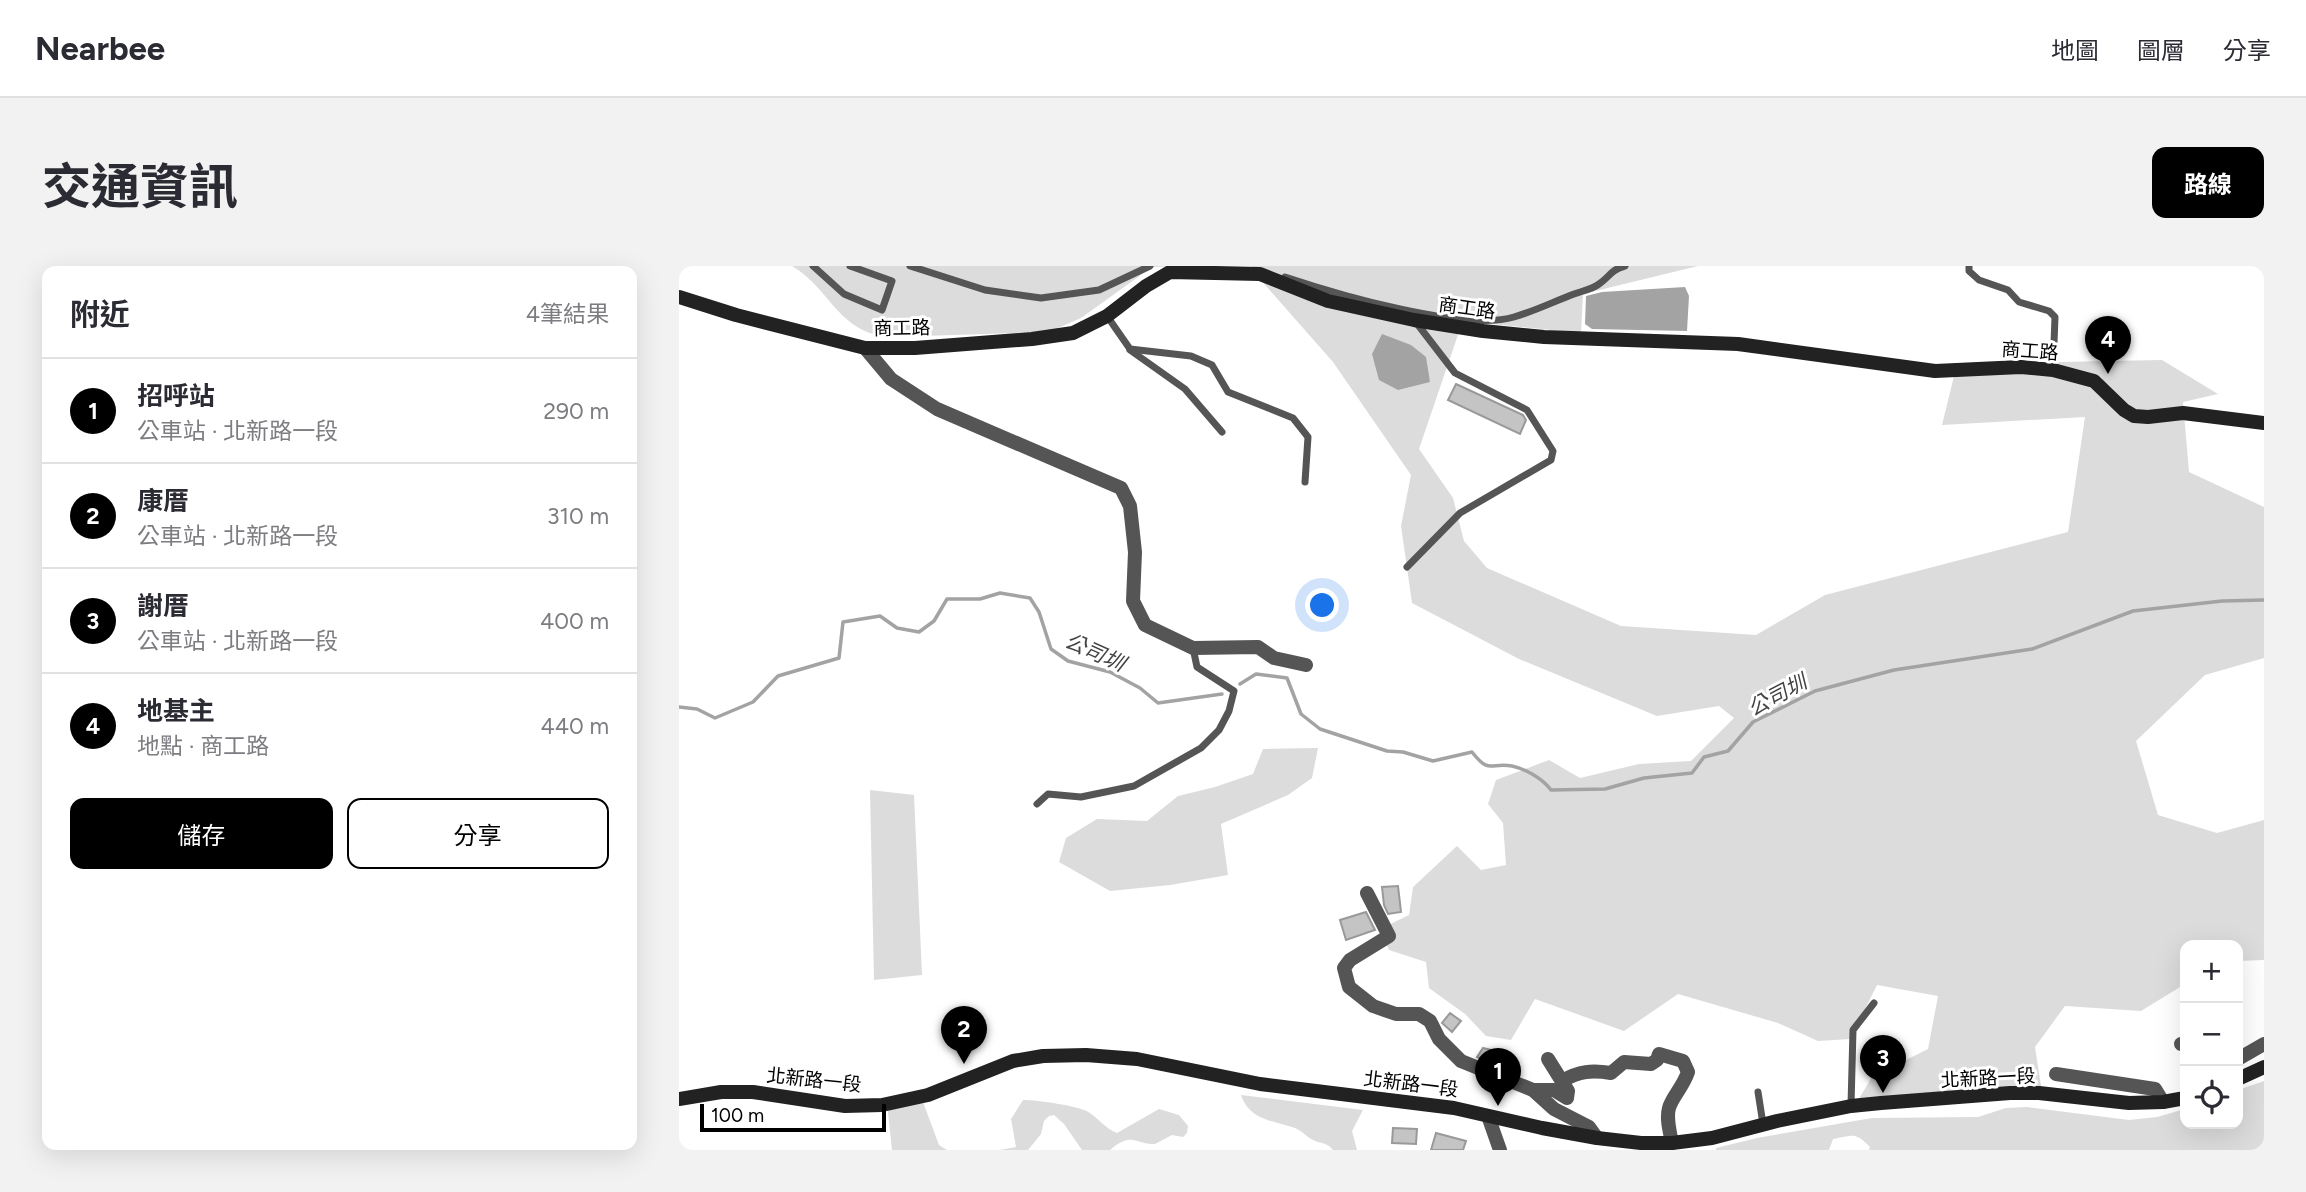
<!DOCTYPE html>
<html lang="zh-TW">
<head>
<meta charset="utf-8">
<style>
  body { margin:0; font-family:Figtree,"Noto Sans TC",sans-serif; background:#f2f2f3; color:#2b2b33 }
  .controls { position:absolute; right:21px; bottom:21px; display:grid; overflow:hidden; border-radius:14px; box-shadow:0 7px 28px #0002 }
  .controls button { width:63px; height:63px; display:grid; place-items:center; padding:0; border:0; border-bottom:2px solid #e1e1e2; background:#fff; color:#2b2b33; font:35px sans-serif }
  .scale { position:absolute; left:21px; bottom:18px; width:186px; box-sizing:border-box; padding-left:7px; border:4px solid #000; border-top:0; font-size:19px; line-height:24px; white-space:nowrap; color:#000; -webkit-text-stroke:5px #fff; paint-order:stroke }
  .you { position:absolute; left:644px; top:340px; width:24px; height:24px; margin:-18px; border:5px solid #fff; border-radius:50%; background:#1a73e8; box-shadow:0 0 0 10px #1a73e833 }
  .badge { display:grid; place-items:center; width:46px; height:46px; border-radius:50%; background:#000; color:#fff; font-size:23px; font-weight:700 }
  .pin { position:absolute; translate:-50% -58px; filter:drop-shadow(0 2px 4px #0008) }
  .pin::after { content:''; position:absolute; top:37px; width:24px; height:21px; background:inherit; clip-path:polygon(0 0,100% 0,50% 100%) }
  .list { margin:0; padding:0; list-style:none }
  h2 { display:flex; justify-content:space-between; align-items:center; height:91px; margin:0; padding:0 28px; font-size:30px }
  h2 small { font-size:23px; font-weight:400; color:#7c7c81 }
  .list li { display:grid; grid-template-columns:46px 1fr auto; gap:21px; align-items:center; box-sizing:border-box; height:105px; padding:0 28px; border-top:2px solid #e1e1e2 }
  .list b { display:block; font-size:26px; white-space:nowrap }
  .list p { margin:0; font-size:23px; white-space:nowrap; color:#7c7c81 }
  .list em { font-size:23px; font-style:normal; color:#7c7c81 }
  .actions { display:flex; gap:14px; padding:21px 28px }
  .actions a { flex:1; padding:16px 0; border:2px solid #000; border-radius:14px; text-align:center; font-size:24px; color:#000 }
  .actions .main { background:#000; color:#fff }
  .icon { flex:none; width:38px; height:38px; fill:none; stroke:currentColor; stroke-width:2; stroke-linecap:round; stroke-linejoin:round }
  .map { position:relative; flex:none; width:1585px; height:884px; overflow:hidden; border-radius:14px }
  header { display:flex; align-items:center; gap:42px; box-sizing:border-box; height:98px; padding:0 35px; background:#fff; border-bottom:2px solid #e1e1e2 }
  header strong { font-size:33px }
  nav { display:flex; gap:38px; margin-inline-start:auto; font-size:24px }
  .intro { display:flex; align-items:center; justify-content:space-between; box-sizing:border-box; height:168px; padding:0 42px }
  h1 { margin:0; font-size:49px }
  .button { padding:18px 32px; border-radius:14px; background:#000; color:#fff; font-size:24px; font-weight:700 }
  main { display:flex; gap:42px; padding:0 42px }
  aside { flex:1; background:#fff; border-radius:14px; box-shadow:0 7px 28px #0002 }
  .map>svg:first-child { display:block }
  .green { fill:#dcdcdc }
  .water { fill:#a3a3a3 }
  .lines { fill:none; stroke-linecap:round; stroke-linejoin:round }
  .stream { stroke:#a3a3a3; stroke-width:3.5 }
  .building { fill:#c4c4c4; stroke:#999; stroke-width:2 }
  .lane { stroke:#555; stroke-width:7 }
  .street { stroke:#555; stroke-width:14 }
  .secondary { stroke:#222; stroke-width:14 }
  .labels { text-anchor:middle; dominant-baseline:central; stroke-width:6; stroke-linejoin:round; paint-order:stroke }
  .street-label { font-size:19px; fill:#000; stroke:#fff }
  .water-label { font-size:21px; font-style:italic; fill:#444; stroke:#fff }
</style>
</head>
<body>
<header>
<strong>Nearbee</strong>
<nav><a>地圖</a><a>圖層</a><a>分享</a></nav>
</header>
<div class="intro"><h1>交通資訊</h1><a class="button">路線</a></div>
<main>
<aside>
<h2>附近<small>4筆結果</small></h2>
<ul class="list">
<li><span class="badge">1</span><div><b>招呼站</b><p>公車站 · 北新路一段</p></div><em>290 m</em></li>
<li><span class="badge">2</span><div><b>康厝</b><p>公車站 · 北新路一段</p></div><em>310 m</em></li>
<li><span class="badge">3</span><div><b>謝厝</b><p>公車站 · 北新路一段</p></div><em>400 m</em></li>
<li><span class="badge">4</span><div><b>地基主</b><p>地點 · 商工路</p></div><em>440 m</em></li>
</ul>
<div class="actions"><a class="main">儲存</a><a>分享</a></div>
</aside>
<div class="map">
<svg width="1585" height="884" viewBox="0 0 1585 884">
  <rect width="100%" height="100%" fill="#fff"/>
  <g class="green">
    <path d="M113,0h906l-115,28 -2,39 -119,-12 -132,-26 -79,-29 -99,1 -71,51 -32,14 -159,5c-52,-4 -59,-48 -98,-71z"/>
    <path d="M572,3l211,54 -43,126 34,49 11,43 23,27 134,58 135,9 69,-40 243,-63 17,-115 -143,8 15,-61 205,-4 56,34 -35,8 6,70 75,35v151l-59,17 -69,66 22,74 59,18 47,-13v140l-26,1v-16h-53v39l-44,27 -76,-5 -30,41 7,45 -185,10 15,-25 56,-28 10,-53 -61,-11 -27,54 -32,2 -40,-18 -100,-29 -54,37 -89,-32 -24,41 -25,-4 -21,-22 -36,-26 -3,-26 -37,-12 -9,-21 29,-14 4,-28 44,-41 24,24 25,-5 -3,-42 -15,-19 8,-24 53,-20 31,18 59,-14 52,-3 43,-43 -15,-12 -62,10 -138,-57 -107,-56 -11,-77 10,-51 -78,-113z"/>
    <path d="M639,482l-6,30 -24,17 -67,29 7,51 -58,10 -60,6 -51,-29 7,-24 31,-19 50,2 31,-25 37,-9 38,-13 10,-25z"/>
    <path d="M191,524l44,5 8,180 -48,5z"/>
    <path d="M1585,815v69h-395l1,-3c-16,-16 -17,-11 -37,-8l-4,11h-113v-2l41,-10 115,-20 106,-1 28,-9 21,-1 102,13 28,-3 28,-8v15h53v-34z"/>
    <path d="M241,828l19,51 8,5h-55l-5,-47z"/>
    <path d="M562,829l122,15 -11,21 5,19h-24c-6,-8 -12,-6 -20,-10 -6,-3 -11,-9 -18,-12 -21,-7 -46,-8 -54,-33z"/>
    <path d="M344,834c13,0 59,6 67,13 11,8 15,15 27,20l42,-24 20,6 9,11 -1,7 -4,4 -11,-2 -17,9c-21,0 -23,-13 -45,6h-28l-18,-26 -10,-9 -5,1 -5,5 -3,13 -13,16h-28l16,-3 -5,-28z"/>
  </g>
  <g class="water">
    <path d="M1006,21l4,9 -2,35 -95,-2 -7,-5 1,-28 16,-4z"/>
    <path d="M703,68l29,11 15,12 4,25 -32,8 -19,-10 -7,-26z"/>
  </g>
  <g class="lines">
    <g class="stream">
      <path d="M561,418l16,-10 31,4 14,36 19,15 67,22 16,1 30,9 39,-9c18,23 18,10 40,14 14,3 31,13 39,24l54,-1 39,-11 48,-5 12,-16 24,-6 25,-29 62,-31 79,-21 138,-21 101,-38 89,-10 42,-1"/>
      <path d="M0,441l18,2 18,9 38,-16 25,-26 61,-18 4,-36 37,-6 17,12 22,4 15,-11 13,-22h33l20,-6 30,5 9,14 12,37 17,12 42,11 30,16 18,15 64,-9"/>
    </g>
  </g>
  <g class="building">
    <path d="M777,118l67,31 3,5 -6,14 -72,-34z"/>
    <path d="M719,620l3,26 -13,2 -4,-9 -2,-18z"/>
    <path d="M687,646l9,18 -29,10 -6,-20z"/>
    <path d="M771,747l11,8 -9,11 -10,-9z"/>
    <path d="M804,782l13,3 -3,13 -16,-7z"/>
    <path d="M714,862l24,1 -1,15 -24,-1z"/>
    <path d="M757,867l30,8 -3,9h-32z"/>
  </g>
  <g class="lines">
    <g class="lane">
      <path d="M134,0l31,28 38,16 10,-29 -42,-15"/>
      <path d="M231,0l75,24 56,8 58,-8 51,-24"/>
      <path d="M1290,0v5l10,9 29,10 11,12 30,9 6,6 -2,52"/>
      <path d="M606,11c51,17 179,55 229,40 21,-6 41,-16 60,-23 8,-3 19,-5 25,-10 11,-7 11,-14 26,-18"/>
      <path d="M428,50l23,33 61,7 21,9 16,27 65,26 15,19 -3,45"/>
      <path d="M451,84l55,39 37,43"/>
      <path d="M728,301l53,-54 91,-53 2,-9 -26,-41 -72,-37 -40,-52"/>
      <path d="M358,538l11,-10 33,3 53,-11 67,-38 18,-18 10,-19 5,-20 -37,-24 -4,-19"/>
      <path d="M1079,826l5,32"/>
      <path d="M1172,839l2,-75 21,-27"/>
    </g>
    <g class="street">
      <path d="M186,82l26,31 46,30 184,79 9,18 5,46 -2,49 12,24 48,23 65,-1 16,11 32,7"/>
      <path d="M688,627l22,43 -39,24 -6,8 5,19 24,19 23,8h23l11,7 9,18 22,22 72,29 21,19 35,18 8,11"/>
      <path d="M1502,778l4,1"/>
      <path d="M1559,793l26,-15"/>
      <path d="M1377,808l99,15 8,13"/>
      <path d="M883,815c17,-10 30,-11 49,-8l13,-11 27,2 6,-4 2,-6 24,7 5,11c-5,15 -16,25 -19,36 -3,11 1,24 3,35"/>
      <path d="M854,824h21l13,8 1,-7 -20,-32"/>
      <path d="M809,850l12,34"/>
    </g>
    <g class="secondary">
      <path d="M0,31l57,18 129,33h50l117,-9 41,-6 34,-17 39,-30 24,-14 90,2 68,27 86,19 69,11 61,6 194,7 197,27 86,-4 32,3 41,11 30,29 10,6 14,1 35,-4 81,10"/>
      <path d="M1559,813l26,-12"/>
      <path d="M0,833l42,-7h32l92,14 37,-1 46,-10 85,-34 30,-5 43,-1 51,4 123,25 194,24 88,20 55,10 44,5h31l40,-5 65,-17 74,-15 30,-3 129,-10h29l90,10 34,-1 22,-4"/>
    </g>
  </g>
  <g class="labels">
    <g class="street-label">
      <text transform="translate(788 42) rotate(8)">商工路</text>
      <text transform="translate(223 62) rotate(-1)">商工路</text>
      <text transform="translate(1351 85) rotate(4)">商工路</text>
      <text transform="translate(1309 812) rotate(-3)">北新路一段</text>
      <text transform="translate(135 814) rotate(6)">北新路一段</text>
      <text transform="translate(732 818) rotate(7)">北新路一段</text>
    </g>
    <g class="water-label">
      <text transform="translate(416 386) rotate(24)">公司圳</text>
      <text transform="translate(1098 429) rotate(-28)">公司圳</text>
    </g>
  </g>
</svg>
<div class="controls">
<button>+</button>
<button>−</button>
<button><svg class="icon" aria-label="locate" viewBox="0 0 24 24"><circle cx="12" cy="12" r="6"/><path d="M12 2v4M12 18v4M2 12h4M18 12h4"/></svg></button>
</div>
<div class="scale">100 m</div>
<div class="you"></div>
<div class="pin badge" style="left:819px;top:840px">1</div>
<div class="pin badge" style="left:285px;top:798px">2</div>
<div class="pin badge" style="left:1204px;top:827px">3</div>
<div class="pin badge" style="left:1429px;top:108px">4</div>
</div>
</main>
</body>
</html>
